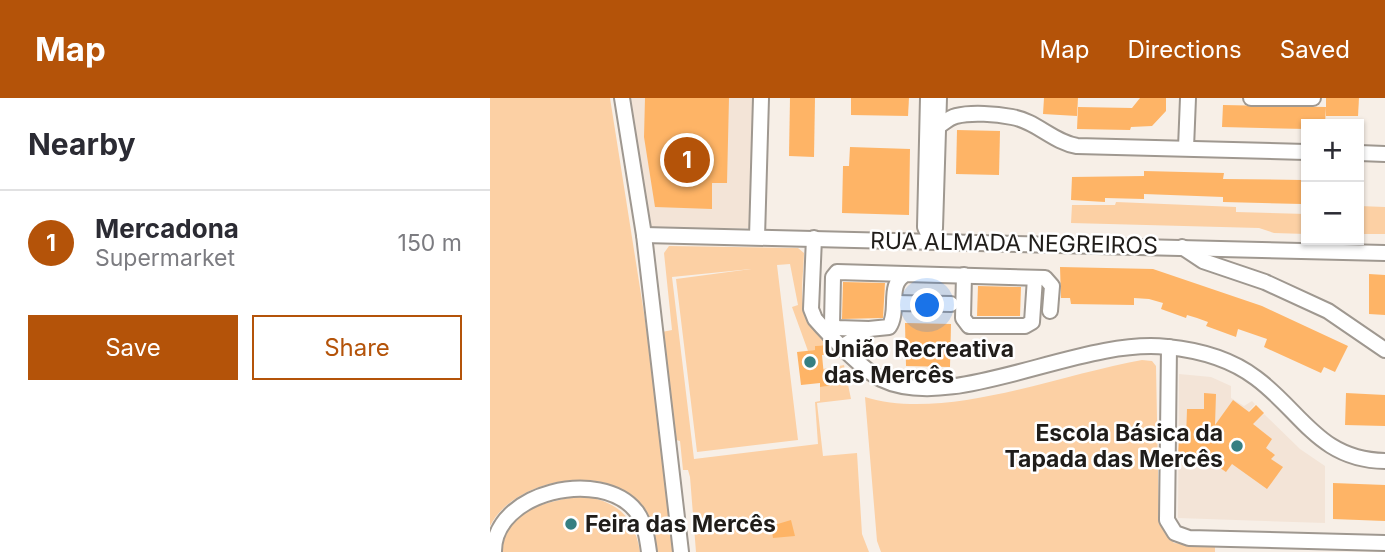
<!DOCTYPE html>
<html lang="en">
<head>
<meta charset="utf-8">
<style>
  body { margin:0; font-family:Inter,sans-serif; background:#f7f7f7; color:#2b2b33 }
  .controls { position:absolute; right:21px; top:21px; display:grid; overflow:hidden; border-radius:0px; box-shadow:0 2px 5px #0004 }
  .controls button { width:63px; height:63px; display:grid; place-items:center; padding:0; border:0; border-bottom:2px solid #e1e1e2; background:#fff; color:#2b2b33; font:35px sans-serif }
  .you { position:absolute; left:438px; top:208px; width:24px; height:24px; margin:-18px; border:5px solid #fff; border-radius:50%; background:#1a73e8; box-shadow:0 0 0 10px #1a73e833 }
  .badge { display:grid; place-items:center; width:46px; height:46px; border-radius:50%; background:#b45309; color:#fff; font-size:23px; font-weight:700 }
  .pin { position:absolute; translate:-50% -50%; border:4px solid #fff; box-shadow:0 2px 7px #0006 }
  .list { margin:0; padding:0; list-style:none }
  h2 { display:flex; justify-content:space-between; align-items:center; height:91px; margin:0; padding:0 28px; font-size:30px }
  h2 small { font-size:23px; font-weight:400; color:#7c7c81 }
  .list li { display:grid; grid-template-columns:46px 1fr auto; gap:21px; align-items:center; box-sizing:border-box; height:105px; padding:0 28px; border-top:2px solid #e1e1e2 }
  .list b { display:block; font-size:26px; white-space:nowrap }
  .list p { margin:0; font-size:23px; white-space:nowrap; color:#7c7c81 }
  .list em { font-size:23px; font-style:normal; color:#7c7c81 }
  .actions { display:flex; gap:14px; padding:21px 28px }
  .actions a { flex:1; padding:16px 0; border:2px solid #b45309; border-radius:0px; text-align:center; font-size:24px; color:#b45309 }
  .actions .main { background:#b45309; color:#fff }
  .map { position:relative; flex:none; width:895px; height:454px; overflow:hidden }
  header { display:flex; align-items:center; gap:42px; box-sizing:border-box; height:98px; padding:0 35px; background:#b45309; color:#fff }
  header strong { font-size:33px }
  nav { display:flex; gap:38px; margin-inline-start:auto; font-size:24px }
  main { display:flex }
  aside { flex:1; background:#fff }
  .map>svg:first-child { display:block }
  .built { fill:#f3e4d7 }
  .green { fill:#fcd0a4 }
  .building { fill:#feb466 }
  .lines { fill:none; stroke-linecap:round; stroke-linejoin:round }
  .minor-casing { stroke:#9f9890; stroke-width:18 }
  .minor { stroke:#fff; stroke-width:14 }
  .poi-dot { fill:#367f82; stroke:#fff; stroke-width:2.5 }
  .labels { text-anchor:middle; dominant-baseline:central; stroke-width:5; stroke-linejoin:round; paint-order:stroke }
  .street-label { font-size:23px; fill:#201d1a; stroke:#fff }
  .poi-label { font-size:23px; font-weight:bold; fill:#201d1a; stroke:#fff; text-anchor:start }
</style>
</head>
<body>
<header>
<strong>Map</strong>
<nav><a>Map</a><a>Directions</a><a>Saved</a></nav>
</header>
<main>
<aside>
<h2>Nearby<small></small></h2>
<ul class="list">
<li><span class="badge">1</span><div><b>Mercadona</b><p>Supermarket</p></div><em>150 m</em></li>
</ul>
<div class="actions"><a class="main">Save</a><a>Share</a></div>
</aside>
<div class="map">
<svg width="895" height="454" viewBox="0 0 895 454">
  <rect width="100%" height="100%" fill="#f7efe7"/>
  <g class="built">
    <path d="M135,0h132l-5,130h-104z"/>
    <path d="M689,276l32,3 20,9v12l13,8 8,-5 3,3 -6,7 9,8 6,-5 36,35 25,17v57l-147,-5z"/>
  </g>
  <g class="green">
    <path d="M0,0h120l36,228 28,226h-17c-3,-15 -6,-33 -16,-46 -33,-45 -128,-27 -151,20z"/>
    <path d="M626,104l120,5v5l70,2v20l-32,-1 -15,-5 -188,-5 1,-18h43z"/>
    <path d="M869,108l26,1v27h-26z"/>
    <path d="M179,148l129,2 6,5c-1,37 -10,63 22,88l-1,4 -10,1v4l-7,1 -16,-44 6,-2 -8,-41 -13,1 21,175 -101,12 -21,-173 75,-10 -79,8 22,182 124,-15 -3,-42 5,-1v-14l10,-1 -1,-10h-5l-1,-7 21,-4 7,34 -34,4 6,53 34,-3 5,81 7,18h-173l-6,-75 -2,-7h-5l-3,-29 -4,-1 -14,-108 10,-2 -8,-77z"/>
    <path d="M652,262l10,1 4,5 3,158 15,19 41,4v5h-334l-4,-11 -12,-144c80,25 196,-23 277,-37z"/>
    <path d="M93,398c35,6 51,20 57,56h-139c-6,-41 52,-52 82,-56z"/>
  </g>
  <g class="building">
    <path d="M155,0h84l-2,85h-15v26l-57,-2 -11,-70z"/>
    <path d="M300,0h25l-1,59 -25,-1z"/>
    <path d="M361,0h58l-1,18 -57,-1z"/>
    <path d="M554,0h34l-1,18 -34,-2z"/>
    <path d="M650,0h26v13l-14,15 -21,1 -1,3 -53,-1 1,-22 54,1z"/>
    <path d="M836,0h33l-1,18h-32z"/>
    <path d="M733,7l103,2 -1,17h-19v5l-84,-2z"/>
    <path d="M467,32l43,1 -1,44 -43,-1z"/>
    <path d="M360,49l60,2 -1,66 -67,-2 1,-47h6z"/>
    <path d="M654,73l80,2 -1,6 79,1v24l-79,-2v-5l-79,-3v5l-39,-1v4l-34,-2 1,-23 72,-1z"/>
    <path d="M570,169l93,2 109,37 86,40 -13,26 -11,-5 -3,6 -57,-26 3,-8 -29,-10 -2,8 -30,-11 2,-4 -11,-4 -10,-3 -1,3 -25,-9 2,-6 -14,-4 -15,-1v7l-63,-1 -1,-6h-9z"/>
    <path d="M879,176l16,1v40l-16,-1z"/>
    <path d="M353,184l42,1 -2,35 -41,1z"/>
    <path d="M488,188l43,1 -1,29h-43z"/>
    <path d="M415,225l46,1 -1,43 -44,-1z"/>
    <path d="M335,247l1,10h-4l2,21h5l1,10 -10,1v-4l-19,2 -4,-33 18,-2v-4z"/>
    <path d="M714,295l12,1 -1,31 18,-25 16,12 7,-7 8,8 -11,11 19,15 -6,9 9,7 -4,4 12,8 -16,22 -35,-25 -6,8 -22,-15h-26l1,-18h7l1,-30h17z"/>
    <path d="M856,295l39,2v31l-40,-1z"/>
    <path d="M843,385l52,2v36l-52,-2z"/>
    <path d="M301,422l4,16 -22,2 -2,-12z"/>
  </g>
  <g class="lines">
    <g class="minor-casing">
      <g id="minor">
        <path d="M132,0l22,137 37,317"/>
        <path d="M438,0l-3,129 6,14"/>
        <path d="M761,0h62"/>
        <path d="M438,31c13,0 16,-10 28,-13 16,-4 40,-2 56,1 24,4 41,25 65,29l229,6"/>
        <path d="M696,50l2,-50"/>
        <path d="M869,55l26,1"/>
        <path d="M154,137l741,18"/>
        <path d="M267,139l4,-139"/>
        <path d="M324,140l-3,71 4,10c13,15 49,52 66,60 72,35 199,-42 286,-32 31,3 64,12 89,31 46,34 63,82 129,83"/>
        <path d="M441,143l4,-13 4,-130"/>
        <path d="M692,149l21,14 62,21 63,29 57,39"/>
        <path d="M474,177l-1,43 6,8h56l7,-4 3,-44"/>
        <path d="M404,205l57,1"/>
        <path d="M379,231l-32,-1 -5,-4 1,-47 4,-5 69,2"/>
        <path d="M353,248l26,-17 20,-2c11,-16 -3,-43 17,-53l139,4 7,8 -2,25"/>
        <path d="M679,249l-2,173 8,13 14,5 196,5"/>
        <path d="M4,454c-1,-60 107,-85 142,-41 9,12 11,26 13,41"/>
      </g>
    </g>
    <use href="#minor" class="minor"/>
  </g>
  <g class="poi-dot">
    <circle cx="320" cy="264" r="7"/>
    <circle cx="747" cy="348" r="7"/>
    <circle cx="81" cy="426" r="7"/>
  </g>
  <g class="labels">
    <g class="street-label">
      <text transform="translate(524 145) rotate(1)">RUA ALMADA NEGREIROS</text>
    </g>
    <g class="poi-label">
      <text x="334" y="251">União Recreativa<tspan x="334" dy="26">das Mercês</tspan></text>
      <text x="733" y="335" text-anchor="end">Escola Básica da<tspan x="733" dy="26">Tapada das Mercês</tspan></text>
      <text x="95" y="426">Feira das Mercês</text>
    </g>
  </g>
</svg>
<div class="controls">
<button>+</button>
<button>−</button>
</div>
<div class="you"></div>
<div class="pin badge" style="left:197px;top:62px">1</div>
</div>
</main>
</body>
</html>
